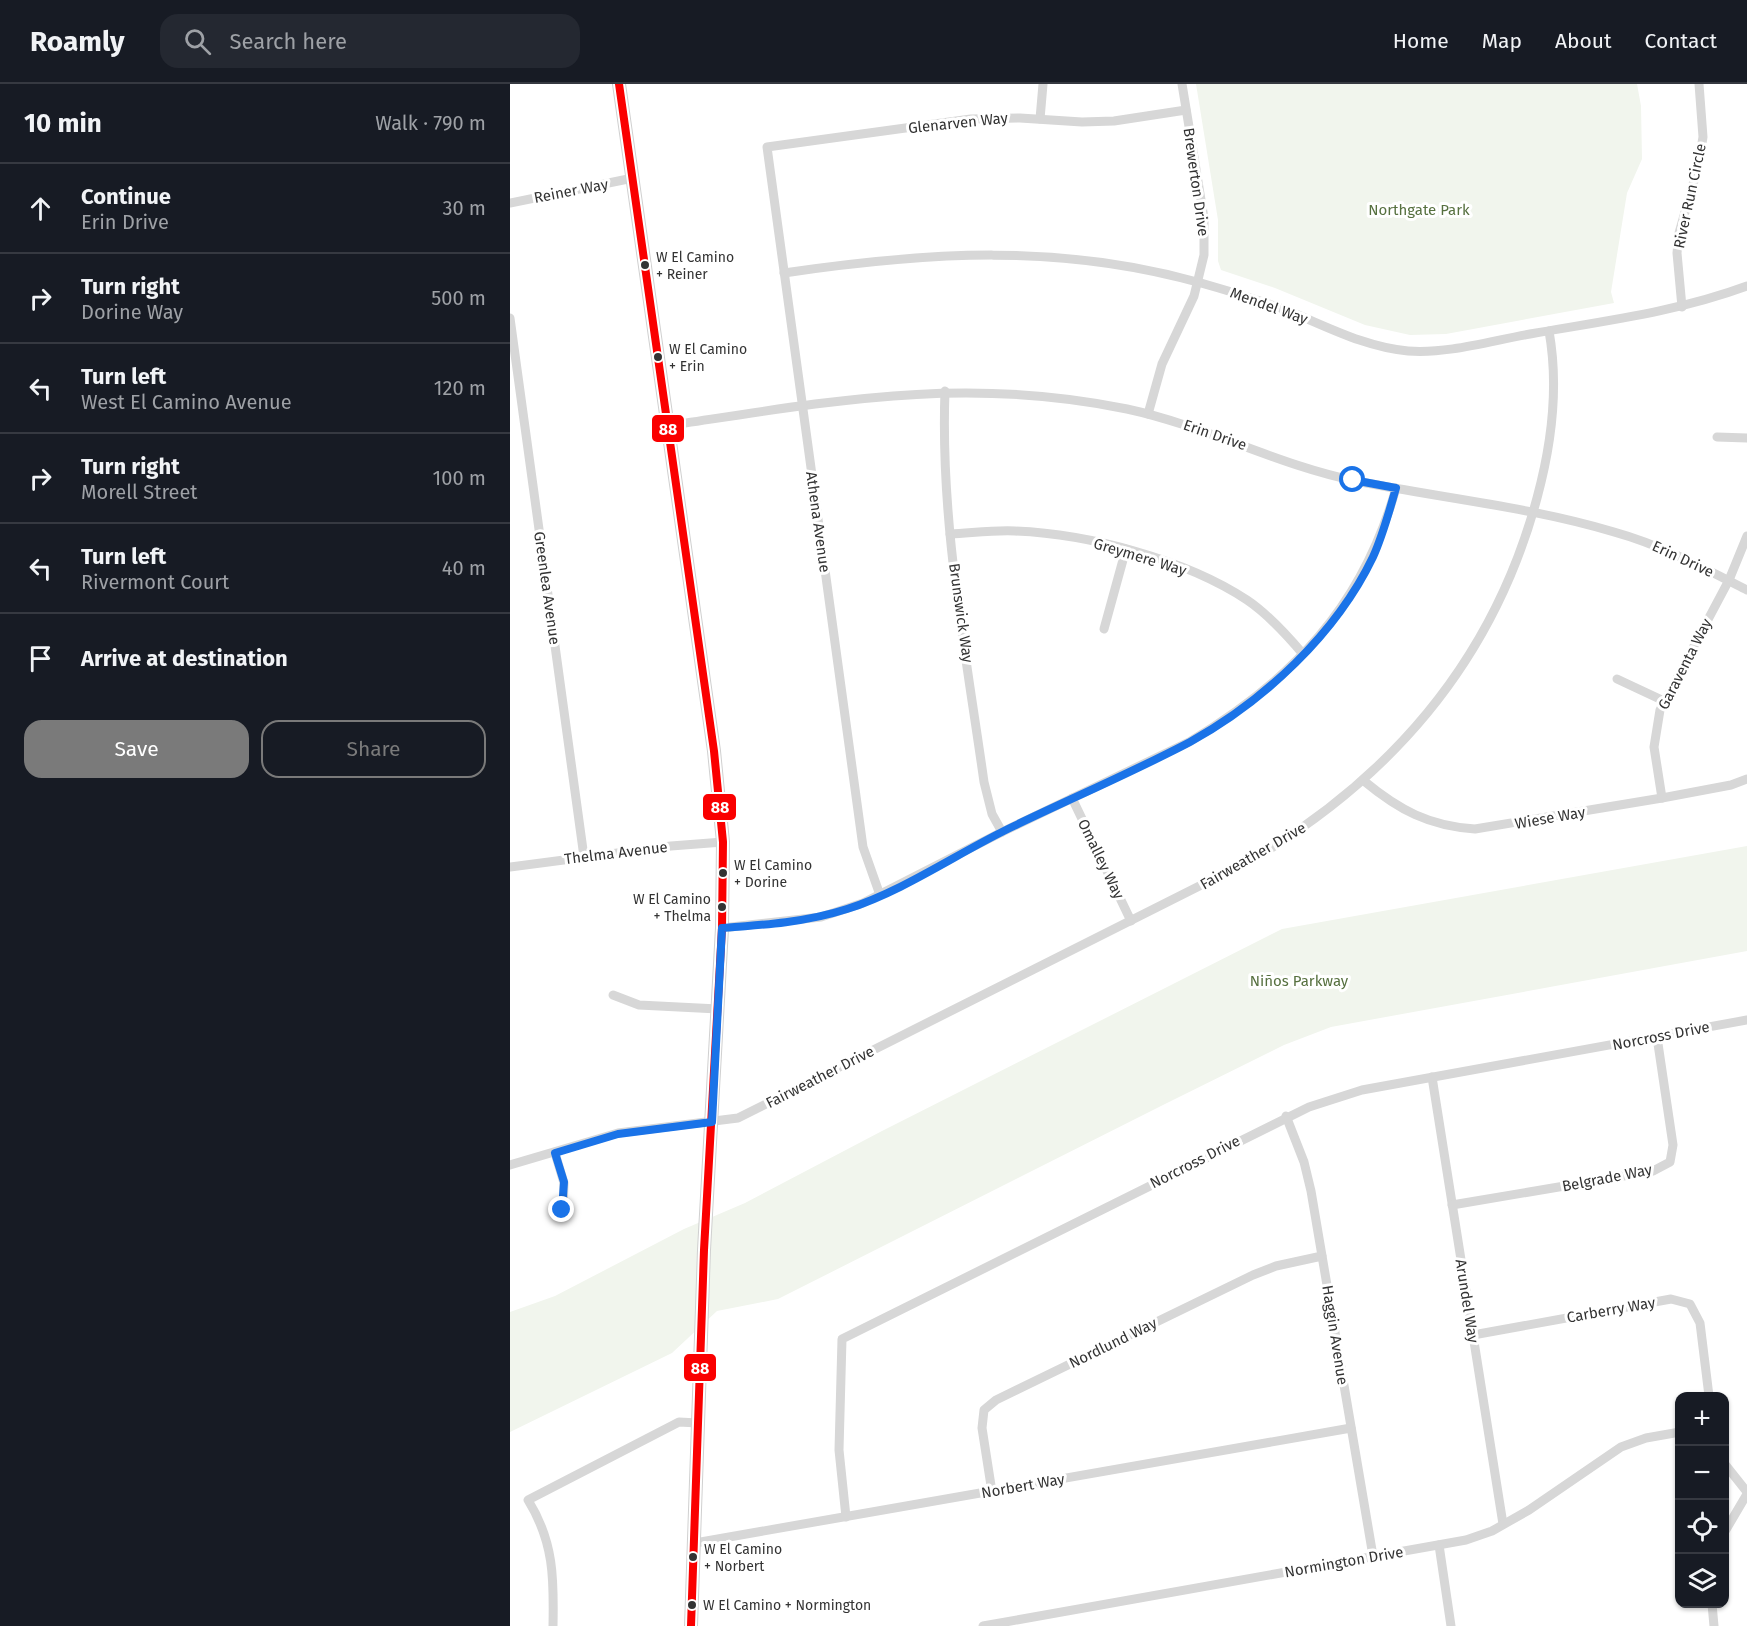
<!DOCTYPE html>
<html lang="en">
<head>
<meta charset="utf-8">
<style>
  body { margin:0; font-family:"Fira Sans",sans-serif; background:#242831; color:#f1f3f6 }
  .controls { position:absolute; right:18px; bottom:18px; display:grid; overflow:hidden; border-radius:12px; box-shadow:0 2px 4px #0004 }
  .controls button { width:54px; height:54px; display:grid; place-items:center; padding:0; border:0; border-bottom:2px solid #363941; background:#171b24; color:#f1f3f6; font:30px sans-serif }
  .stop { position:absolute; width:18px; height:18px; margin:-14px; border:4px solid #1a73e8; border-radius:50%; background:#fff }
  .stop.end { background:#1a73e8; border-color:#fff; box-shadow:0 2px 6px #0008 }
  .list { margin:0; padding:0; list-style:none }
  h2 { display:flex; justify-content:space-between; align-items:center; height:78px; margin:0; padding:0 24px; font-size:26px }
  h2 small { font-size:20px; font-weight:400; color:#9ea1a6 }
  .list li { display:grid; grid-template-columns:39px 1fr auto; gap:18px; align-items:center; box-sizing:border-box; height:90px; padding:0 24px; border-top:2px solid #363941 }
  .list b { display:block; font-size:22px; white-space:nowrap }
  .list p { margin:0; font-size:20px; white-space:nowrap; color:#9ea1a6 }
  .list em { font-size:20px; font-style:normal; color:#9ea1a6 }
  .actions { display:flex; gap:12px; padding:18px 24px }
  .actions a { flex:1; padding:14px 0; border:2px solid #7a7a7a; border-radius:18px; text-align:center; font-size:21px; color:#7a7a7a }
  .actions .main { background:#7a7a7a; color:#fff }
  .icon { flex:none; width:33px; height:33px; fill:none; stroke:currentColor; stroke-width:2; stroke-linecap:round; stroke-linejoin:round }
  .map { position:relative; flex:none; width:1237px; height:1542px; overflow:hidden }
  header { display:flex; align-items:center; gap:36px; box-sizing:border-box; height:84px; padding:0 30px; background:#171b24; border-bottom:2px solid #363941 }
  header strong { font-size:28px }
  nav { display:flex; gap:33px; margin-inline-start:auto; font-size:21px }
  .search { width:420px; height:54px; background:#242831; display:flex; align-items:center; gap:15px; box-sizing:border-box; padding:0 21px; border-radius:18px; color:#9ea1a6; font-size:22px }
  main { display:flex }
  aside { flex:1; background:#171b24 }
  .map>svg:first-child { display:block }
  .green { fill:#f1f5ed }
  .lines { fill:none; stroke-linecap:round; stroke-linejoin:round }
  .minor { stroke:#d7d7d7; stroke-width:9 }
  .secondary { stroke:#d0d0d0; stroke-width:14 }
  .bus-1-casing { stroke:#fff; stroke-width:12 }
  .bus-1 { stroke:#fa0000; stroke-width:8 }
  .route { stroke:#1a73e8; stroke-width:8 }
  .bus-dot { fill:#333; stroke:#fff; stroke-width:2 }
  .labels { text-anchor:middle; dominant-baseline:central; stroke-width:6; stroke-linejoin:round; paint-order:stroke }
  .bus-label { font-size:14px; fill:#333; stroke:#fff; text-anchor:start }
  .street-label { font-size:15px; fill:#333; stroke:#fff }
  .park-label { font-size:15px; fill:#56703f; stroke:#fff }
  .line-badge { stroke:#fff; stroke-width:2 }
  .badge-label { font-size:16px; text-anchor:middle; font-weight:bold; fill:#fff }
</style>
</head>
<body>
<header>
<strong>Roamly</strong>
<div class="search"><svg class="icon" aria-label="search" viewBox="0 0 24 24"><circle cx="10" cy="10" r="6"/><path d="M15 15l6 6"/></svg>Search here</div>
<nav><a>Home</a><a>Map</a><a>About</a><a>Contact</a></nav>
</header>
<main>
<aside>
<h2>10 min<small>Walk · 790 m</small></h2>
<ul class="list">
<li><svg class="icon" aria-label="ahead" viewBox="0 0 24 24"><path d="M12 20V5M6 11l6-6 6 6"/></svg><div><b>Continue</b><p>Erin Drive</p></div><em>30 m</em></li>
<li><svg class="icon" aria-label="right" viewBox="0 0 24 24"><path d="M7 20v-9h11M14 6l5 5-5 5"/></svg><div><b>Turn right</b><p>Dorine Way</p></div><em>500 m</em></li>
<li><svg class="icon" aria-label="left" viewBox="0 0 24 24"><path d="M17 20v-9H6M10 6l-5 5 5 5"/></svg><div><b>Turn left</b><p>West El Camino Avenue</p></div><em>120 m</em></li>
<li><svg class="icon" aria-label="right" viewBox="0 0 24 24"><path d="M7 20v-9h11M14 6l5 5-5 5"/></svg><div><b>Turn right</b><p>Morell Street</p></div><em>100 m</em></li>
<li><svg class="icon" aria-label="left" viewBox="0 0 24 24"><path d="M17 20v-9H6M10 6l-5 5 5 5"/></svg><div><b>Turn left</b><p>Rivermont Court</p></div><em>40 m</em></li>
<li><svg class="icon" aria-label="arrive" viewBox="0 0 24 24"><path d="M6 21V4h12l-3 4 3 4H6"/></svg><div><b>Arrive at destination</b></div></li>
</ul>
<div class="actions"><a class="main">Save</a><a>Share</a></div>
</aside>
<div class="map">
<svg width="1237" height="1542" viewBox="0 0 1237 1542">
  <rect width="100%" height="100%" fill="#fff"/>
  <g class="green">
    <path d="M686,0h441l4,22 1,53 -15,34 -16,99 3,11 -168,31 -36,1 -45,-10 -90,-37 -54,-18 -3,-9v-41z"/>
    <path d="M1237,762v105l-416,76 -47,18 -119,59 -387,195 -61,12 -45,42 -162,79v-120l45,-16 129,-67 61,-26 137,-72 400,-202z"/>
  </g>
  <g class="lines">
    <g class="minor">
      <path d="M530,35l3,-35"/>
      <path d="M0,119l123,-25"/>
      <path d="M274,189c144,-21 275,-30 417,10 29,8 57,17 85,27 40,16 78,37 122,41 40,3 82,-10 122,-17 73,-13 147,-22 217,-48"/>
      <path d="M1172,223l-5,-54 2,-20 19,-66 5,-30 -4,-53"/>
      <path d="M0,234l74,539"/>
      <path d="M435,307c-5,131 21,262 39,391l8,32 10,18"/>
      <path d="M638,330l14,-50 32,-68 10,-41v-37l-22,-134"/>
      <path d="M156,342c161,-24 297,-51 461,-17 79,17 150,56 229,72 86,17 174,26 258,51 47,13 90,36 133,58"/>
      <path d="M1207,353l30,1"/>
      <path d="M440,450c22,-1 43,-4 65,-3 73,3 170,28 232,69 21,14 39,34 56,54"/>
      <path d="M594,545l22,-80"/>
      <path d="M1107,595l47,22"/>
      <path d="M854,697c35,29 65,45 111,48l187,-31 69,-13 16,-6"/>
      <path d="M562,714l59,123"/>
      <path d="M1152,714l-8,-51 6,-37 69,-130 18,-44"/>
      <path d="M0,783l161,-21 52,-4"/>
      <path d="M370,811l-17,-48 -96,-700 204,-28 49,-1 62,4 32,-1 72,-11"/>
      <path d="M212,844l99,-11 42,-14 139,-71 187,-90c104,-62 174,-136 207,-254"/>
      <path d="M103,911l26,10 79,4"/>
      <path d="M922,993l71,447"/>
      <path d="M776,1032l18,46 7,29 62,365"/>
      <path d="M45,1069l9,30 -1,28"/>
      <path d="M0,1081l108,-32 120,-15 517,-260c141,-84 239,-200 282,-360 15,-55 22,-111 12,-167"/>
      <path d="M942,1121l201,-34 17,-9 3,-17 -16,-108"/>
      <path d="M963,1251l198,-36 19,5 10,19 9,73"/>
      <path d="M1214,1379l23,29"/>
      <path d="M482,1408l-10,-64 2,-18 12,-10 257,-125 23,-9 46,-10"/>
      <path d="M336,1433l-7,-67 3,-111 467,-232 53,-17 385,-70"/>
      <path d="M1214,1449l23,-39"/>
      <path d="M185,1459l656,-115"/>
      <path d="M929,1461l12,81"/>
      <path d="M1202,1520l2,22"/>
      <path d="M43,1542c1,-47 1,-84 -25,-126l151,-78 19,1"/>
      <path d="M473,1542l483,-86 26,-9 37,-21 92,-63 25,-9 34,-6"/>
    </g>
    <path class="secondary" d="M109,0l95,667 9,91 -1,86 -18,322 -13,376"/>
    <g class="bus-1-casing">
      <path id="bus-1" d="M109,0l95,667 9,91 -1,86 -18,322 -13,376"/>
    </g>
    <use href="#bus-1" class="bus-1"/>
  </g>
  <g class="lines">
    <path class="route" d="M52,1126l2,-28 -9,-29 63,-19 94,-12 10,-194c42,-3 85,-6 125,-19 57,-18 112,-57 167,-83 58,-28 119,-54 176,-84 74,-41 146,-108 183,-185 10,-22 16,-45 23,-69l-43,-8"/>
  </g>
  <g class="bus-dot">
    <circle cx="135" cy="181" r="5"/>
    <circle cx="148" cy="273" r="5"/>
    <circle cx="213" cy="789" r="5"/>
    <circle cx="212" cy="823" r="5"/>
    <circle cx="183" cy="1473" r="5"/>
    <circle cx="182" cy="1521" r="5"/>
  </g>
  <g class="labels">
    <g class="bus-label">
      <text x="146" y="173">W El Camino<tspan x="146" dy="17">+ Reiner</tspan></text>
      <text x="159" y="265">W El Camino<tspan x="159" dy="17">+ Erin</tspan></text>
      <text x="224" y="781">W El Camino<tspan x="224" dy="17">+ Dorine</tspan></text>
      <text x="201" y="815" text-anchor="end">W El Camino<tspan x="201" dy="17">+ Thelma</tspan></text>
      <text x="194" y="1465">W El Camino<tspan x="194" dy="17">+ Norbert</tspan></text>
      <text x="193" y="1521">W El Camino + Normington</text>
    </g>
    <g class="street-label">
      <text transform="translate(448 39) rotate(-6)">Glenarven Way</text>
      <text transform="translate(686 98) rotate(82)">Brewerton Drive</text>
      <text transform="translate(61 107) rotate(-11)">Reiner Way</text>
      <text transform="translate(1180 112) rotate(-78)">River Run Circle</text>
      <text transform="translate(759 222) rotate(20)">Mendel Way</text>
      <text transform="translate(705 351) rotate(19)">Erin Drive</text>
      <text transform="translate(308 438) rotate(82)">Athena Avenue</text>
      <text transform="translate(630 473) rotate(17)">Greymere Way</text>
      <text transform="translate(1173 475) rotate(25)">Erin Drive</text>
      <text transform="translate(37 504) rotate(82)">Greenlea Avenue</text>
      <text transform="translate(451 529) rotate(82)">Brunswick Way</text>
      <text transform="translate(1175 580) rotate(-63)">Garaventa Way</text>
      <text transform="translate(1040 734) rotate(-10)">Wiese Way</text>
      <text transform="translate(106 769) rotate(-7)">Thelma Avenue</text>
      <text transform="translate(743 772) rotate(-30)">Fairweather Drive</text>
      <text transform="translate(591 775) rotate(64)">Omalley Way</text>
      <text transform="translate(1151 952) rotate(-11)">Norcross Drive</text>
      <text transform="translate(310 993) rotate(-27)">Fairweather Drive</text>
      <text transform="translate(685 1078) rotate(-27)">Norcross Drive</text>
      <text transform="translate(1097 1094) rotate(-11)">Belgrade Way</text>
      <text transform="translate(957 1217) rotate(81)">Arundel Way</text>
      <text transform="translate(1101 1226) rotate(-10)">Carberry Way</text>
      <text transform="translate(825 1251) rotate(81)">Haggin Avenue</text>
      <text transform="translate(603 1259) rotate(-26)">Nordlund Way</text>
      <text transform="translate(513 1402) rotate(-10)">Norbert Way</text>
      <text transform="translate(834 1478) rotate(-10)">Normington Drive</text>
    </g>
    <g class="park-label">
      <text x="909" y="126">Northgate Park</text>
      <text x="789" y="897">Niños Parkway</text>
    </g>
  </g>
  <g class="line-badge">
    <rect x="141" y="330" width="34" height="29" rx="6" fill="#fa0000"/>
    <rect x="192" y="709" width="35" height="28" rx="6" fill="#fa0000"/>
    <rect x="173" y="1269" width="34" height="29" rx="6" fill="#fa0000"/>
  </g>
  <g class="badge-label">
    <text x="158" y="351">88</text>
    <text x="210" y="729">88</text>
    <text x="190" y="1290">88</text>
  </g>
</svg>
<div class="controls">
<button>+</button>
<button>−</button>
<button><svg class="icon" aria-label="locate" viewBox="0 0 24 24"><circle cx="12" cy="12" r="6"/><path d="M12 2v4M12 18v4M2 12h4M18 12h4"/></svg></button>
<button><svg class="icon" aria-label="layers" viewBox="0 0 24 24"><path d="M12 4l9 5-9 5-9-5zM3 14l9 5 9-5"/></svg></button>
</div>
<div class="stop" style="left:843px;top:396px"></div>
<div class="stop end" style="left:52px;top:1126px"></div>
</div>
</main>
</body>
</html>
